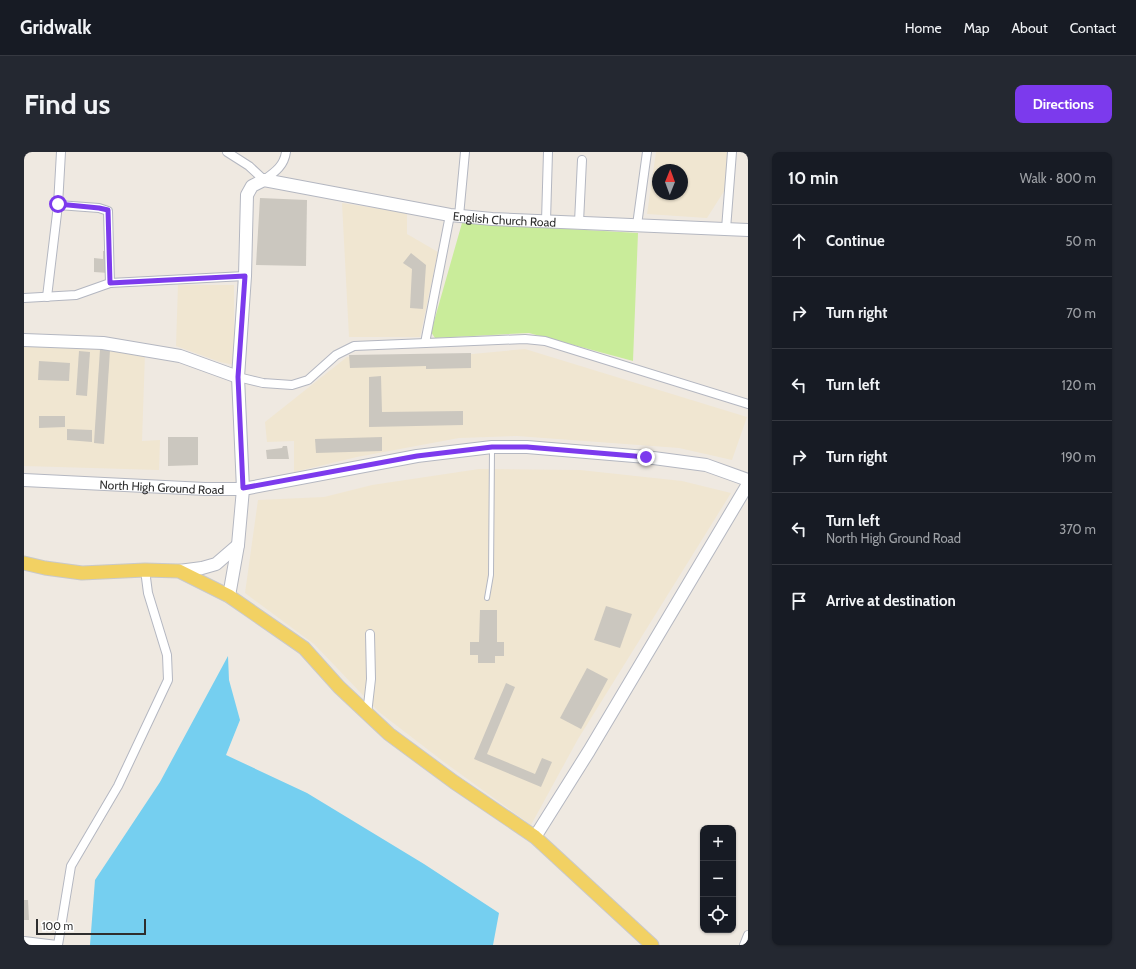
<!DOCTYPE html>
<html lang="en">
<head>
<meta charset="utf-8">
<style>
  body { margin:0; font-family:Cabin,sans-serif; background:#242831; color:#f1f3f6 }
  .controls { position:absolute; right:12px; bottom:12px; display:grid; overflow:hidden; border-radius:8px; box-shadow:0 1px 3px #0004 }
  .controls button { width:36px; height:36px; display:grid; place-items:center; padding:0; border:0; border-bottom:1px solid #363941; background:#171b24; color:#f1f3f6; font:20px sans-serif }
  .compass { position:absolute; left:628px; top:12px; width:36px; height:36px; border-radius:50%; background:#171b24; box-shadow:0 1px 3px #0004; rotate:1deg }
  .scale { position:absolute; left:12px; bottom:10px; width:110px; box-sizing:border-box; padding-left:4px; border:2px solid #2e2e2e; border-top:0; font-size:11px; line-height:14px; white-space:nowrap; color:#2e2e2e; -webkit-text-stroke:3px #fff; paint-order:stroke }
  .stop { position:absolute; width:12px; height:12px; margin:-9px; border:3px solid #7c3aed; border-radius:50%; background:#fff }
  .stop.end { background:#7c3aed; border-color:#fff; box-shadow:0 1px 4px #0008 }
  .list { margin:0; padding:0; list-style:none }
  h2 { display:flex; justify-content:space-between; align-items:center; height:52px; margin:0; padding:0 16px; font-size:17px }
  h2 small { font-size:13px; font-weight:400; color:#9ea1a6 }
  .list li { display:grid; grid-template-columns:26px 1fr auto; gap:12px; align-items:center; box-sizing:border-box; height:72px; padding:0 16px; border-top:1px solid #363941 }
  .list b { display:block; font-size:15px; white-space:nowrap }
  .list p { margin:0; font-size:13px; white-space:nowrap; color:#9ea1a6 }
  .list em { font-size:13px; font-style:normal; color:#9ea1a6 }
  .icon { flex:none; width:22px; height:22px; fill:none; stroke:currentColor; stroke-width:2; stroke-linecap:round; stroke-linejoin:round }
  .map { position:relative; flex:none; width:724px; height:793px; overflow:hidden; border-radius:8px }
  header { display:flex; align-items:center; gap:24px; box-sizing:border-box; height:56px; padding:0 20px; background:#171b24; border-bottom:1px solid #363941 }
  header strong { font-size:19px }
  nav { display:flex; gap:22px; margin-inline-start:auto; font-size:14px }
  .intro { display:flex; align-items:center; justify-content:space-between; box-sizing:border-box; height:96px; padding:0 24px }
  h1 { margin:0; font-size:28px }
  .button { padding:10px 18px; border-radius:8px; background:#7c3aed; color:#fff; font-size:14px; font-weight:700 }
  main { display:flex; gap:24px; padding:0 24px }
  aside { flex:1; background:#171b24; border-radius:8px; box-shadow:0 1px 3px #0004 }
  .map>svg:first-child { display:block }
  .education { fill:#f0e6d1; fill-rule:evenodd }
  .pitch { fill:#c9ec9a }
  .water { fill:#75cff0 }
  .building { fill:#cbc7bf }
  .lines { fill:none; stroke-linecap:round; stroke-linejoin:round }
  .lane-casing { stroke:#b4b7c1; stroke-width:6 }
  .street-casing { stroke:#b4b7c1; stroke-width:10 }
  .secondary-casing { stroke:#b4b7c1; stroke-width:14 }
  .primary-casing { stroke:#c9c9c9; stroke-width:15 }
  .lane { stroke:#fff; stroke-width:4 }
  .street { stroke:#fff; stroke-width:8 }
  .secondary { stroke:#fff; stroke-width:12 }
  .primary { stroke:#f2d163; stroke-width:13 }
  .route { stroke:#7c3aed; stroke-width:5 }
  .labels { text-anchor:middle; dominant-baseline:central; stroke-width:4; stroke-linejoin:round; paint-order:stroke }
  .street-label { font-size:12px; fill:#2e2e2e; stroke:#fff }
</style>
</head>
<body>
<header>
<strong>Gridwalk</strong>
<nav><a>Home</a><a>Map</a><a>About</a><a>Contact</a></nav>
</header>
<div class="intro"><h1>Find us</h1><a class="button">Directions</a></div>
<main>
<div class="map">
<svg width="724" height="793" viewBox="0 0 724 793">
  <rect width="100%" height="100%" fill="#efe9e1"/>
  <g class="education">
    <path d="M632,0h75l-3,33 -21,33 -60,-4zM634,18h24v24h-24z"/>
    <path d="M318,51l65,10v21l31,18 -18,85h-71z"/>
    <path d="M154,133h56v80l-14,-3 -44,-16z"/>
    <path d="M0,191l73,2 48,8 -3,88 18,-1 -1,30 -135,-4z"/>
    <path d="M501,197l222,68 -15,43 -53,-12 -162,-12 -58,2 -102,19 -63,15v-31l-27,1 -2,-20 82,-65 125,-3z"/>
    <path d="M455,317l101,1 102,11 49,12 -153,246 -47,86 -87,-63 -65,-50 -65,-68 -69,-51 13,-93 66,-3 48,-12z"/>
  </g>
  <path class="pitch" d="M438,71l176,10 -5,128 -104,-28 -94,5 -4,-6z"/>
  <path class="water" d="M204,504l1,24 11,40 -14,35 81,38 117,71 75,49 -6,32h-403l5,-65 65,-98z"/>
  <g class="building">
    <path d="M236,46l47,2 -1,66 -50,-1z"/>
    <path d="M79,99h7l-1,22 -15,-1v-14l9,1z"/>
    <path d="M387,101l15,12 -3,44 -13,-1 2,-39 -9,-6z"/>
    <path d="M76,197l10,1 -6,94 -10,-1z"/>
    <path d="M55,199l11,1 -3,44 -11,-1z"/>
    <path d="M447,201v15l-45,1v-3l-76,2 -1,-13z"/>
    <path d="M15,209l31,2 -1,18 -31,-1z"/>
    <path d="M357,224l1,36 81,-1v14l-94,2v-50z"/>
    <path d="M15,264h26v11l-26,1z"/>
    <path d="M43,277l25,1v12l-25,-2z"/>
    <path d="M144,285h30v28l-30,1z"/>
    <path d="M358,285v14l-66,2 -1,-14z"/>
    <path d="M259,294h4l2,13h-22l-1,-9 16,-2z"/>
    <path d="M582,454l26,8 -12,34 -26,-8z"/>
    <path d="M456,458h17v32h7v14h-9v7h-17v-8h-8v-13h9z"/>
    <path d="M563,516l21,11 -27,50 -21,-11z"/>
    <path d="M482,531l9,4 -28,67 48,20 7,-16 10,4 -11,25 -67,-28z"/>
    <path d="M0,748h4l1,20h-5z"/>
  </g>
  <g class="lines">
    <g class="lane-casing">
      <path id="lane" d="M463,446l4,-23 1,-126"/>
    </g>
    <g class="street-casing">
      <g id="street">
        <path d="M203,0l22,14 15,14c11,-8 20,-14 22,-28"/>
        <path d="M34,53l41,3 9,3 2,72"/>
        <path d="M435,64l6,-64"/>
        <path d="M522,69l2,-69"/>
        <path d="M555,70l3,-62"/>
        <path d="M613,73l10,-73"/>
        <path d="M702,77l6,-77"/>
        <path d="M23,145l11,-92 3,-53"/>
        <path d="M0,146l52,-3 34,-12 135,-7"/>
        <path d="M401,191l25,-128"/>
        <path d="M214,225l25,6 29,2 16,-5 28,-25 18,-9 171,-7 20,2 203,63"/>
        <path d="M343,562l4,-35 -1,-45"/>
        <path d="M0,789l33,4"/>
        <path d="M34,793l13,-79 47,-80 50,-106 -1,-25 -19,-62 -3,-23"/>
        <path d="M720,793l4,-10"/>
      </g>
    </g>
    <g class="secondary-casing">
      <g id="secondary">
        <path d="M0,188l79,3 77,13 58,21"/>
        <path id="s1" d="M0,328l181,9h38l174,-33 75,-9h35l119,10 60,8 42,15"/>
        <path d="M155,419l23,-3 14,-4 22,-19"/>
        <path id="s2" d="M205,444l9,-51 5,-56 -5,-112 7,-101 2,-81 5,-9 12,-6 186,35 42,4 256,11"/>
        <path d="M511,685l54,-86 159,-267"/>
      </g>
    </g>
    <g class="primary-casing">
      <path id="primary" d="M0,411l21,5 37,5 63,-3 34,1 50,25 75,52 35,39 50,47 65,48 81,55 117,108"/>
    </g>
    <use href="#lane" class="lane"/>
    <use href="#street" class="street"/>
    <use href="#secondary" class="secondary"/>
    <use href="#primary" class="primary"/>
  </g>
  <g class="lines">
    <path class="route" d="M34,52l41,4 9,2 2,73 135,-7 -7,101 5,111 174,-32 75,-9h35l119,10"/>
  </g>
  <g class="labels">
    <g class="street-label">
      <text stroke="none"><textPath href="#s2" startOffset="670">English Church Road</textPath></text>
      <text stroke="none"><textPath href="#s1" startOffset="138">North High Ground Road</textPath></text>
    </g>
  </g>
</svg>
<div class="controls">
<button>+</button>
<button>−</button>
<button><svg class="icon" aria-label="locate" viewBox="0 0 24 24"><circle cx="12" cy="12" r="6"/><path d="M12 2v4M12 18v4M2 12h4M18 12h4"/></svg></button>
</div>
<svg class="compass" viewBox="-18 -18 36 36"><path d="M0-13l5 13h-10z" fill="#e53935"/><path d="M0 13l5-13h-10z" fill="#9ea1a6"/></svg>
<div class="scale">100 m</div>
<div class="stop" style="left:34px;top:52px"></div>
<div class="stop end" style="left:622px;top:305px"></div>
</div>
<aside>
<h2>10 min<small>Walk · 800 m</small></h2>
<ul class="list">
<li><svg class="icon" aria-label="ahead" viewBox="0 0 24 24"><path d="M12 20V5M6 11l6-6 6 6"/></svg><div><b>Continue</b></div><em>50 m</em></li>
<li><svg class="icon" aria-label="right" viewBox="0 0 24 24"><path d="M7 20v-9h11M14 6l5 5-5 5"/></svg><div><b>Turn right</b></div><em>70 m</em></li>
<li><svg class="icon" aria-label="left" viewBox="0 0 24 24"><path d="M17 20v-9H6M10 6l-5 5 5 5"/></svg><div><b>Turn left</b></div><em>120 m</em></li>
<li><svg class="icon" aria-label="right" viewBox="0 0 24 24"><path d="M7 20v-9h11M14 6l5 5-5 5"/></svg><div><b>Turn right</b></div><em>190 m</em></li>
<li><svg class="icon" aria-label="left" viewBox="0 0 24 24"><path d="M17 20v-9H6M10 6l-5 5 5 5"/></svg><div><b>Turn left</b><p>North High Ground Road</p></div><em>370 m</em></li>
<li><svg class="icon" aria-label="arrive" viewBox="0 0 24 24"><path d="M6 21V4h12l-3 4 3 4H6"/></svg><div><b>Arrive at destination</b></div></li>
</ul>
</aside>
</main>
</body>
</html>
